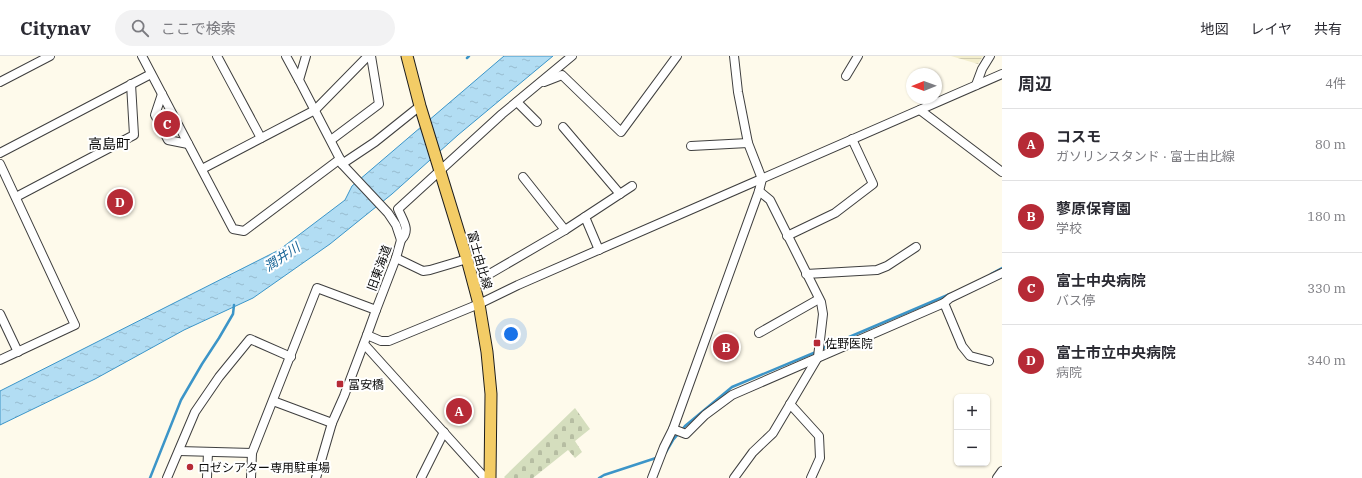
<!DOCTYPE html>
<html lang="ja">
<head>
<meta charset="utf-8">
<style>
  body { margin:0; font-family:"IBM Plex Serif","Noto Sans JP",serif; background:#f2f2f3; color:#2b2b33 }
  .controls { position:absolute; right:12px; bottom:12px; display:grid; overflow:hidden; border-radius:6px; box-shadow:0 1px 3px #0004 }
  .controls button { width:36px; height:36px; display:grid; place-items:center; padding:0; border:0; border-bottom:1px solid #e1e1e2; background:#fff; color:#2b2b33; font:20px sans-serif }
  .compass { position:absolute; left:906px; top:12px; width:36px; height:36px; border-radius:50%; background:#fff; box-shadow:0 1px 3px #0004; rotate:269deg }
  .you { position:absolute; left:511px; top:278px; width:14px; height:14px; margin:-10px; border:3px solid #fff; border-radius:50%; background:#1a73e8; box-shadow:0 0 0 6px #1a73e833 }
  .badge { display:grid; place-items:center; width:26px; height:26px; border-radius:50%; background:#b62a36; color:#fff; font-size:13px; font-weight:700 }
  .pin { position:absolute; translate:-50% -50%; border:2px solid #fff; box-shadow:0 1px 4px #0006 }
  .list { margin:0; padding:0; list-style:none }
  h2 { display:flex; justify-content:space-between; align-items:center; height:52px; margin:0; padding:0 16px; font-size:17px }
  h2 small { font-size:13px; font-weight:400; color:#7c7c81 }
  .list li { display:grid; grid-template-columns:26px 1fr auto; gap:12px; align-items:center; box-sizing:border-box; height:72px; padding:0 16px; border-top:1px solid #e1e1e2 }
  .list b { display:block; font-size:15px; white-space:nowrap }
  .list p { margin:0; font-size:13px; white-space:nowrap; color:#7c7c81 }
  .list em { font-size:13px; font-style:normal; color:#7c7c81 }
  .icon { flex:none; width:22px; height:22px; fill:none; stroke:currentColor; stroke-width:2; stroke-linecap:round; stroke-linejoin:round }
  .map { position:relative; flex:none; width:1002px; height:422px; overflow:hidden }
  header { display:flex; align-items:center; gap:24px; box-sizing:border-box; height:56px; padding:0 20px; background:#fff; border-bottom:1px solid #e1e1e2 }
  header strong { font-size:19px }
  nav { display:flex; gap:22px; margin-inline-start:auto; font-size:14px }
  .search { width:280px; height:36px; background:#f2f2f3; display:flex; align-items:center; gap:10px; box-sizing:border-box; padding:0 14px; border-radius:22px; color:#7c7c81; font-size:15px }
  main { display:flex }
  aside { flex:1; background:#fff }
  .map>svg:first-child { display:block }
  .farmland { fill:url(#farmland-rules) }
  .cemetery { fill:url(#cemetery-stones) }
  .water { fill:url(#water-ripples); stroke:#3c95c8 }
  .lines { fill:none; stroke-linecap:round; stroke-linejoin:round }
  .stream { stroke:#3c95c8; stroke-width:2.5 }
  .minor-casing { stroke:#3f3f3f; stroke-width:10 }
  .major-casing { stroke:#1d1d1d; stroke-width:13 }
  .minor { stroke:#fff; stroke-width:8 }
  .major { stroke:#f3cc66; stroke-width:11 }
  .poi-dot { fill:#b62a36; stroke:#fff; stroke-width:1.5 }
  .labels { text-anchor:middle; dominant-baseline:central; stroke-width:4; stroke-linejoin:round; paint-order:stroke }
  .street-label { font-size:12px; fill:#0c0c0c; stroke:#fff }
  .poi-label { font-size:12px; fill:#0c0c0c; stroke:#fff; text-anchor:start }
  .water-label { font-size:13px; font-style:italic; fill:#1a6698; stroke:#fff }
  .quarter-label { font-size:14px; fill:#0c0c0c; stroke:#fff }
</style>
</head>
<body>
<header>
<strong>Citynav</strong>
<div class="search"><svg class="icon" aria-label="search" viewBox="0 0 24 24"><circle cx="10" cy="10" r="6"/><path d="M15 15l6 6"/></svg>ここで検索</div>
<nav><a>地図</a><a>レイヤ</a><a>共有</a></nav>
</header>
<main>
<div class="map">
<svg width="1002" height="422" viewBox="0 0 1002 422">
  <defs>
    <pattern id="farmland-rules" width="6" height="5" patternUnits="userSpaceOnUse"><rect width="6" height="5" fill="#f3eecd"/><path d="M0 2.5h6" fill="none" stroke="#cfcbaf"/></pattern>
    <pattern id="cemetery-stones" width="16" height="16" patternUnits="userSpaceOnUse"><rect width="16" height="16" fill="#d5debe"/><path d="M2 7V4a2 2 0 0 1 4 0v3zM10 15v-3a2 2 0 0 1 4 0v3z" fill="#b6bda2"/></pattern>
    <pattern id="water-ripples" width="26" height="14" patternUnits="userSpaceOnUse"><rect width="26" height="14" fill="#b2ddf3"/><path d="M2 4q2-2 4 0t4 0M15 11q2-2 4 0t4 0" fill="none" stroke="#98bccf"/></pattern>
  </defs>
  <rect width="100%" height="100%" fill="#fefaeb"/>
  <path class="farmland" d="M951,0h32l-5,8z"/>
  <path class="cemetery" d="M575,352l15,21 -15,12 7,11 -7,6 -7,-8 -35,28h-28l-1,-1z"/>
  <path class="water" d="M504,0h49l-95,79 -66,59 -62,50 -77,54 -69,32 -89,49 -95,46v-34l279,-141 66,-50 7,-14z"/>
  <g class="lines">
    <g class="stream">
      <path d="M467,2l2,-2"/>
      <path d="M991,218l11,-6"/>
      <path d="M821,293l129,-55"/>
      <path d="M666,396l7,-12 12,-14 47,-39 84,-35"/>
      <path d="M150,422l31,-78 21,-36 17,-26 14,-24 1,-9"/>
      <path d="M599,422l5,-3 55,-18"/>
    </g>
    <g class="minor-casing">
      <g id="minor">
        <path d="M142,0l91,173 11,2 96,-72"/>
        <path d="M217,0l44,82"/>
        <path d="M286,0l13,24"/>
        <path d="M306,0l-7,24 41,79 2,5 46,49 8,12 5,15 -5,18 -20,52 -9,25 -23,61 -12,27 -16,55"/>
        <path d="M846,20l12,-20"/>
        <path d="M0,26l50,-26"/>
        <path d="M544,26l18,-7 59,57 56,-76"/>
        <path d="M976,29l6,-16 8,-13"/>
        <path d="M162,38l-7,21 13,25 20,4"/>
        <path d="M517,46l20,20"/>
        <path d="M920,54l82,62"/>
        <path d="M563,71l57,67"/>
        <path d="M331,84l48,-36 -8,-48"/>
        <path d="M691,90l57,-3"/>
        <path d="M0,97l151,-79"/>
        <path d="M0,108l75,161 -75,35"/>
        <path d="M342,108l33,-22 45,-36"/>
        <path d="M202,113l113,-59 53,-54"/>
        <path d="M523,121l42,53"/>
        <path d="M16,141l118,-62 -3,-51"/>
        <path d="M585,161l14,33"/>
        <path d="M787,180l48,-23 38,-29 -21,-45"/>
        <path d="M401,184c10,-10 2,-19 -3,-31l104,-95 70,-58"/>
        <path d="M396,202l27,13 7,-1 37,-11"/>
        <path d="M806,218l71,-4 10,-4 29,-19"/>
        <path d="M474,227l91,-53 67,-44"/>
        <path d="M944,247l6,-5 52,-25"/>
        <path d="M0,258l18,38"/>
        <path d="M759,277l60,-34"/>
        <path d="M367,279l14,6h8l90,-37 39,-19 484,-211"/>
        <path d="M364,288l121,134"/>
        <path d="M273,345l59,22"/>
        <path d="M790,348l29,32 1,22 -9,20"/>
        <path d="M673,373l13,5 19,-19 27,-20 212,-92 18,43 8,10 19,5"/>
        <path d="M179,395l73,2"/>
        <path d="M167,422l28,-66 24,-35 31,-38 41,18"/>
        <path d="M207,422l1,-26"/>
        <path d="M251,422l1,-25 65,-165 59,22"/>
        <path d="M421,422l23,-46"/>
        <path d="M652,422l12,-31 9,-18 86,-238 3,-12 -14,-36 -10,-51 -4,-36"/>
        <path d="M734,422l19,-26 20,-19 45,-76 5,-43 -2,-12 -51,-102 -11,-9"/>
        <path d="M997,422l5,-7"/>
      </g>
    </g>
    <g class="major-casing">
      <path id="major" d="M407,0l13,50 47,153 12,45 8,48 4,42 -1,84"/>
    </g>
    <use href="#minor" class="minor"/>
    <use href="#major" class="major"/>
  </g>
  <g class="poi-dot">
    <rect x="813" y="283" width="8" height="8" rx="2"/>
    <rect x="336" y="324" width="8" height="8" rx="2"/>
    <circle cx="190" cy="411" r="4"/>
  </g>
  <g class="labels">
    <g class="street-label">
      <text transform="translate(480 204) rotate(74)">富士由比線</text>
      <text transform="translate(379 212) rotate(-70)">旧東海道</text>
    </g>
    <g class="poi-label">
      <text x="825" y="287">佐野医院</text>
      <text x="348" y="328">冨安橋</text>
      <text x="198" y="411">ロゼシアター専用駐車場</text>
    </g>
    <g class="water-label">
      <text transform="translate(282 201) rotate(-34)">潤井川</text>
    </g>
    <g class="quarter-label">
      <text x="109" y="88">高島町</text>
    </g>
  </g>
</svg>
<div class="controls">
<button>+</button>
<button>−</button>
</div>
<svg class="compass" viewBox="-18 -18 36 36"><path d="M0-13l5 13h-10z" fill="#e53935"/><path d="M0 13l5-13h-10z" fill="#7c7c81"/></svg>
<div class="you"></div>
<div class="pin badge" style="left:459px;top:355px">A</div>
<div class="pin badge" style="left:726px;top:291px">B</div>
<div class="pin badge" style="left:167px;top:68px">C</div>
<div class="pin badge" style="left:120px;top:146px">D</div>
</div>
<aside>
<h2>周辺<small>4件</small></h2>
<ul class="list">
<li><span class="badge">A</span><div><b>コスモ</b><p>ガソリンスタンド · 富士由比線</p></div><em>80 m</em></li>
<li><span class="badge">B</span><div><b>蓼原保育園</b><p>学校</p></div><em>180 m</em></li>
<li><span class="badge">C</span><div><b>富士中央病院</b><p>バス停</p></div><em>330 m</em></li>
<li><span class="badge">D</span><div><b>富士市立中央病院</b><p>病院</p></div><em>340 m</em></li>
</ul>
</aside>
</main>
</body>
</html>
